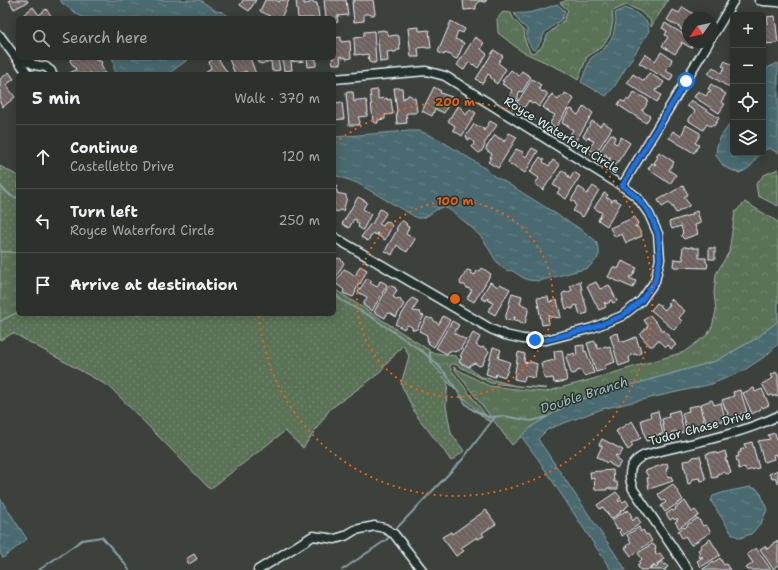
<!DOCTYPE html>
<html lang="en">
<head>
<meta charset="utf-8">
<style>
  body { margin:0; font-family:"Shantell Sans",sans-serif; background:#393d39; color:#f1f3f6 }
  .controls { position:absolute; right:12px; top:12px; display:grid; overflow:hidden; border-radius:6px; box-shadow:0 2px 10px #0003 }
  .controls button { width:36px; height:36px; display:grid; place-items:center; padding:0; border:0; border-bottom:1px solid #484c49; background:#2d312d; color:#f1f3f6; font:20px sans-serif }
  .compass { position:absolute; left:682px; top:12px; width:36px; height:36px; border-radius:50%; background:#2d312d; box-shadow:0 2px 10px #0003; rotate:236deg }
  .stop { position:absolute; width:12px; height:12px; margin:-9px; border:3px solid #1a73e8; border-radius:50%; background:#fff }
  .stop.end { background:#1a73e8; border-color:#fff; box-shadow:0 1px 4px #0008 }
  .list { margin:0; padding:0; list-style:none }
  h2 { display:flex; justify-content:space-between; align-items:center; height:52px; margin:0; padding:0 16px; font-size:17px }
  h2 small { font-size:13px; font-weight:400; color:#a7a9aa }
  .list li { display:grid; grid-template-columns:26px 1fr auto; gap:12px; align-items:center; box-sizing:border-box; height:64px; padding:0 16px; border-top:1px solid #484c49 }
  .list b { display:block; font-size:15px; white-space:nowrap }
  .list p { margin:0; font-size:13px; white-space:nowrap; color:#a7a9aa }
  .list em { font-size:13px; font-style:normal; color:#a7a9aa }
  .icon { flex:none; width:22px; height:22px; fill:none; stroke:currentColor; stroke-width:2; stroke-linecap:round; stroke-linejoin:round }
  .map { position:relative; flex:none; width:778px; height:570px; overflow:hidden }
  .search { position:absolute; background:#2d312d; box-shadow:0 2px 10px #0003; left:16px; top:16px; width:320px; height:44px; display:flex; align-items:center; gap:10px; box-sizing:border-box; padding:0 14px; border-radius:6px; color:#a7a9aa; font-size:15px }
  .panel { position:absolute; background:#2d312d; box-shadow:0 2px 10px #0003; left:16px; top:72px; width:320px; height:244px; border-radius:6px }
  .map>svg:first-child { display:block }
  .grass { fill:url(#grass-dots); stroke:#a1b2a7 }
  .forest { fill:url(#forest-crowns); stroke:#a1b2a7 }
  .wetland { fill:url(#wetland-marsh); stroke:#a1b2a7 }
  .water { fill:url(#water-ripples); stroke:#89a1a6 }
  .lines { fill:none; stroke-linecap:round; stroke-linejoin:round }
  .stream { stroke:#89a1a6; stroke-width:2 }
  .building { fill:url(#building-back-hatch); stroke:#e8f1f8 }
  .minor-casing { stroke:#e8f1f8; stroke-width:11 }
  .minor { stroke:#26332d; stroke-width:8 }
  .route { stroke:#1a73e8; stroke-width:5 }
  .ring { fill:none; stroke:#e86118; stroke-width:2; stroke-dasharray:2 4 }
  .labels { text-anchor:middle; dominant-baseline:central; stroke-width:3; stroke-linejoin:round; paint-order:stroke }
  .street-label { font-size:12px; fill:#e8f1f8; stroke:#26332d }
  .water-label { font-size:13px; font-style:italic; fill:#a8bbc2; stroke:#26332d }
  .centre { fill:#e86118; stroke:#26332d; stroke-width:2 }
  .ring-label { font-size:12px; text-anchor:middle; font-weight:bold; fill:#e86118; stroke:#26332d; stroke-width:3; stroke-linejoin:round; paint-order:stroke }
</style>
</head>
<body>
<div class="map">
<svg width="778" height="570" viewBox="0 0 778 570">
  <defs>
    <pattern id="grass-dots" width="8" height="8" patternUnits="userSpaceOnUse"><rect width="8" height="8" fill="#5a7256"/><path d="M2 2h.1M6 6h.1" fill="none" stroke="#72876f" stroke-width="1.8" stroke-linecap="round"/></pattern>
    <pattern id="forest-crowns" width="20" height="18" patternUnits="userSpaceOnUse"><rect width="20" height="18" fill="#5a7256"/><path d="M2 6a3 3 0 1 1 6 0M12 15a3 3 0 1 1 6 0" fill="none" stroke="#72876f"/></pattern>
    <pattern id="wetland-marsh" width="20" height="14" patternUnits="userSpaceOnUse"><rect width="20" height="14" fill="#5a7256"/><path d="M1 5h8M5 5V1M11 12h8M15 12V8" fill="none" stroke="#72876f"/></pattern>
    <pattern id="water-ripples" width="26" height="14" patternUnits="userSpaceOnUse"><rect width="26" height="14" fill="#496b70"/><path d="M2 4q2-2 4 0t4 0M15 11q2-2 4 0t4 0" fill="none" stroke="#638185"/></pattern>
    <pattern id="building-back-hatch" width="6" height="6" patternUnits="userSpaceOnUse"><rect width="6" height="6" fill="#70635e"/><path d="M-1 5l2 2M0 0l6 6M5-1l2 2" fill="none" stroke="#847a76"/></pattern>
  </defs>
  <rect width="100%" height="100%" fill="#3c413c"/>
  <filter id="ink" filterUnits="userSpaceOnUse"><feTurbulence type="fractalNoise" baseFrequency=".025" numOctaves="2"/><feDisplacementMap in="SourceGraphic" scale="8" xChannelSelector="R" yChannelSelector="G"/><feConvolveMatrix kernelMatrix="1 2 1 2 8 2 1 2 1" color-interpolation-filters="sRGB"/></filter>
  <g filter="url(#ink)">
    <g class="grass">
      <path d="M0,166l18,10v77l-9,-1h-9z"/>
      <path d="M334,289l95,61 2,12 17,19 -2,25 5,27 13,18 -13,10 -9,-13 -26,-33 -15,-31 8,-28 -6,-11 -26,30 -47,34 -27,39 -18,-17 -75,58 -100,-102 -97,-54 -13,7v-19l18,-9v2h316z"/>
    </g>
    <g class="forest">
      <path d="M567,0h101l-17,27 -1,-7 -12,-10 -12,-5 -13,6 -1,3 1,7 -3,14 -7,11 -16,11 -9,23 -16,-10 -41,-19 -23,-18 -1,-14 6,-7 8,1c2,7 8,12 13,17l1,11 5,11 3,1 8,-5 7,-14 16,-14 4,-10 -8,-7z"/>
      <path d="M778,169v37l-20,-10 -2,-12 8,-9z"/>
      <path d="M745,202l33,20v99l-21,17 -41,23 -144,41 -38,23 -22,20 -59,-78 36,19 56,6 41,-11 98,-29 23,-17 5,-8 4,-16 -2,-18 2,-19 13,-22 6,-40z"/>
      <path d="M430,352l25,4 24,20 37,10 31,2 -2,1 -55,-6 -35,-19h-4l-1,2v2l41,54 -5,-2 -38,-38 -17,-20z"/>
    </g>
    <path class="wetland" d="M0,252h9l9,1v59l-18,9z"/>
    <g class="water">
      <path d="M60,0h140l16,11 7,1 8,6h-148l-21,-15z"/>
      <path d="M557,4l8,7 -3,8 -17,13 -7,14 -5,4 -6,-10v-11l-7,-6 -6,-10c15,2 29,-4 43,-9z"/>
      <path d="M625,8l11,5 11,9 2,9 -35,56 -8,9 -25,-14 9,-23 15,-11 8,-12 3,-15 -1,-8z"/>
      <path d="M112,58h78l-22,16h-54v-11z"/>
      <path d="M778,63v90l-9,-5 -6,3v-80l6,-4z"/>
      <path d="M733,119v34h27c-3,3 -4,6 -6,9 -4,6 -9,9 -15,11l-15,-6 -8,-12 1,-9 3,-8z"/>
      <path d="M408,131h12l20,9 48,30 7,7 7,3 80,50 14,11 3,9v5l-2,4 -9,9 -49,13 -11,-1 -6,-3 -11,-7 -2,1c-13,-3 -19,-23 -27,-33 -8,-9 -18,-17 -28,-25 -2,-1 -5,-4 -8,-5 -9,-4 -17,12 -28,10 -3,-1 -6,-3 -8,-4l-53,-31 -8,-3 -15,-5v-38z"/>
      <path d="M778,321v23l-11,11 -24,16 -31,13 -110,25 -54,20 -10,10 88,131h-15l-73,-111 -17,-23 13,-11 38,-23 144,-41 41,-23z"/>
      <path d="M750,487l7,2 4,5 6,16 -6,13 -10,11 -11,4 -8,-4 -21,-33 2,-5 12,-4z"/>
      <path d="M0,498l27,41 -24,19 -3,-5z"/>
    </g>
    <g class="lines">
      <g class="stream">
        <path d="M0,186l11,10 7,2"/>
        <path d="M334,293l7,7 32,18 50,34 13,11 12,14 18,27 7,6 16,7 15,-1 27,5 16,-4"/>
        <path d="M394,531l68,-71 33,-43"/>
        <path d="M39,570l43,-30 20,-3 20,23 7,10"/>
        <path d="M342,570l44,-30 5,-5"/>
      </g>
    </g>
    <g class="building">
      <path d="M9,0h18l1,2 -14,7z"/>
      <path d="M243,0h13l-7,11 -9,-6z"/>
      <path d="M265,0h11l3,2 1,-2h9l-8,18h-11v-2l-10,-5z"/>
      <path d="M296,0h8v4l6,-1v-1l3,-1 1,2h3l2,14 -1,1h-20z"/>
      <path d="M324,0h22l2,15 -11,1 1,6 -4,1v-5h-8z"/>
      <path d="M353,0h20l2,13 -1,2h-3l-2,-1h-5v7l-10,1 -2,-20h2z"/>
      <path d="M463,0h24l-2,2h-2l-2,-1h-2l-3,5v3l-12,1z"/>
      <path d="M33,7l6,8 7,-6 7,9h-34z"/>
      <path d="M683,7l15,10 -1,1h-9v15l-5,-3v1l-3,-2 1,-1 -14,-8 6,-10 6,3z"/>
      <path d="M775,16l3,27 -15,1v-21h5l-1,-6z"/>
      <path d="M451,21l14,8 -2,4 -5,-2 -3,8 9,4 -7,16 -5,-2 1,-1 -8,-3 -1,2 -6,-3z"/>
      <path d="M665,23l23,14v5h6l-3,6 -10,-6v1l1,1 -7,10 -13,-8 6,-9 -3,-2 2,-4 -5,-3z"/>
      <path d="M419,27v4l10,-1 2,18h-5v-1l-8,1 1,9h-8l-3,-29z"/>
      <path d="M384,30v1h3l2,5 8,-1 2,1 1,14h-3l-1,2h-3v-1l-6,1 1,9 -8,1 -3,-31z"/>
      <path d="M374,31l2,31h-1v1h-4l-1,-1h-1l-1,-8 -6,1 -1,-1 -6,1 -1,-17 8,-1 2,-2v-3z"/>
      <path d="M341,37v5l9,-1 1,17 -5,1v-2l-4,1v-2h-2l1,8h-8l-1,-6h2v-20z"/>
      <path d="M475,37l9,6 -2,2 1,1 -2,3 6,5 -9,14 -4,-3v-1l-1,1 -4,-3 -5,8 -2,-1 -5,-4z"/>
      <path d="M494,50l9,6 -5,7 8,6 -9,15 -4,-3 1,-1 -4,-3 1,-1 -3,-2 -5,9h-2l-5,-4z"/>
      <path d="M661,52l11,7 -1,3v2l-6,6 8,5 -3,6 -31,-18 6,-9 10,7z"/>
      <path d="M71,58h20l7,3h3l1,2 -1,1 4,10h-14v-1l-3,1h-21l9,-4 -1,-3h-1l-4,-6z"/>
      <path d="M215,58h3l10,16h-23v-1l6,-4 -2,-7z"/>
      <path d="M231,58h19l6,16h-9l-1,-3 -8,3h-3l-6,-15z"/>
      <path d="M257,58h21l2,12 -8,1 -1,-10 -10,3v-1h-3z"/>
      <path d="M282,58h21l1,3 -7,1 -1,-1 -3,1v-2l-2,1 1,9 -8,1z"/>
      <path d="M307,58h9v8l-8,1z"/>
      <path d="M725,61l8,5v24l-25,-16 5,-7 8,6 4,-6 -3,-1z"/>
      <path d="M511,70l8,6 3,-5 9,6 -9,15 -2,-1 -1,2 -2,8 -8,-3 3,-8 -10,-6 2,-3h-2z"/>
      <path d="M9,72l5,7 -8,6 9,12 -12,10 -3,-4v-24z"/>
      <path d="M649,73l15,9 -4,6 -1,-1 -2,3 -1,-1 -1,2 6,4 -4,7 -30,-19 6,-9 11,7z"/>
      <path d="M532,79l9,6 -2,4 4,3 1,-1 3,2v2l-8,12 -5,-4 -1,1 -4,-3v-1l-5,8 -7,-5z"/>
      <path d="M711,84l15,10 -5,8 4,2 -6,9 -25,-16 4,-6 8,5 3,-5 1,1 1,-2 -3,-1z"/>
      <path d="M434,87l7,4 -1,2 12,4 -8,16 -9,-4 -3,7 -10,-5z"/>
      <path d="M394,88h8l1,11h1v-1l3,-1 1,-2h2l3,3h2l2,13 -2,2h-7l-2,1 1,9 -10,1 -1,-12h1z"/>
      <path d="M376,90h2v9l6,-1v1l3,-1v2l4,-1 2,15 -8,1v4l-7,1v3h-2l-3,-1 -3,-31z"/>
      <path d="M348,92h5l1,10 2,-1v-1h5v1l5,-1 1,3 1,10h-1v3l-9,1 2,5 -1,3h-10l-3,-32z"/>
      <path d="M634,92l14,8 -2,4h1l-4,6 -1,-1v2l8,5 -4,7 -28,-18 2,-4h2l3,1 1,-2h3z"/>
      <path d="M565,93l7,4 2,2 -18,28 -1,-1 -2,1 -3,-4 5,-8 -6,-3 -2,-2h1h-2l-3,-3 8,-12 2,-1 2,3 3,3 3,-4h3z"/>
      <path d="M691,100l28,18 -5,8 -2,-1 -2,1 -3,-2 -4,6 -14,-9v-2l6,-8 -8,-5z"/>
      <path d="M342,102l2,17 -10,1v2v-19z"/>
      <path d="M458,106l4,3v1l3,2 -1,2 2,1 4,-6 6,4 -14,23 -9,-6 2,-4 -7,-5 8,-13 1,1z"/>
      <path d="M584,106l9,7 -18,29 -7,-4 5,-8 -5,-3 1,-1 -6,-2 -1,-2 7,-12 3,-1 1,1 1,2 4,3z"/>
      <path d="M490,121l7,4 -13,19 1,1 -4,7 -2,1 -7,-6 2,-3 -1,-3 -3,-2 -2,1 -2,-4 8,-12 10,5 -1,1 1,1z"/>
      <path d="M592,121l8,5 3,-4 9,6 -16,25 -7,-4 5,-8 -5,-2 1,-1 -1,-1 -2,2 -4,-3z"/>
      <path d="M686,125l14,8v2l-5,8 4,2 -5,8 -25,-15 4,-7 8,5z"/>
      <path d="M509,133l8,4 -19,31 -10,-6 3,-4 -1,-1 2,-3 -6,-4v-2l9,-13 4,3v1l1,-1 4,3v1z"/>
      <path d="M611,134l3,1 1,3 -2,4 4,2 4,-7 9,6 -14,22 -7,-4 2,-4h-1l-1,2 -3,-3 1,-1 -2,-1 -1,2 -5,-3z"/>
      <path d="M532,148l6,3 -13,22 -12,-8 -2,1 -2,-2 -1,-2 8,-13 7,3v2l3,3z"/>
      <path d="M659,152l15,10 -5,8 7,5 -6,9 -22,-15 4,-6 3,2 1,-1 -2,-1 4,-6 -2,-1z"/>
      <path d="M540,157l4,3 -1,2 6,4 4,-6 7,5 -17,25 -8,-6 4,-6 -9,-6z"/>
      <path d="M562,170l5,3 -1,1 3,2 -1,1 2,2 4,-7 6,4 -14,23 -9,-6 3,-4 -7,-4z"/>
      <path d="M334,183l2,1 1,2 -2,4h2v3l9,2v2l1,1 -4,13 -3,-1 -3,2 -3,-2z"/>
      <path d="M593,186l6,4 -16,27 -10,-6 3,-5 -1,-4 -4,-2 8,-13 6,4v2l2,1z"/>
      <path d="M683,186l5,8 -4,3 5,7v2l-13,7 -3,-5 1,-1h-2l-3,-4 -7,4 -4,-7z"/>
      <path d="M604,193l4,2 -2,3 2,1 1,-1 3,2 -1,2h1l2,-3 7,4 -14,23 -9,-6 4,-7 -8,-5z"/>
      <path d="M358,197l9,5 -4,7 8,5 -8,16 -5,-3 1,-3 -3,-2 1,-2 -3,-1 -5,9 -7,-4z"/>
      <path d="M380,209l5,3 1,2 -7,10 4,2 3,-5 3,1 3,4 -7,14 -8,-5 1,-2h-1l-1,2 -3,-2 -5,8 -7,-4 10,-14 1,1z"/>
      <path d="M697,211l4,12 -6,2 3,9 -14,5 -1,-1 -2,-3 2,-2 -2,-7 -9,3 -3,-7 24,-8 -1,-1z"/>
      <path d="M635,217l3,7 -3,2v1l2,-1 5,10 -16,7 -4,-9 -7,3 -5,-9z"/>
      <path d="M401,221h2l4,3 -1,1 3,2 -3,7 5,3 1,-1 2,1 1,2 -8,13 -7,-4v-1l-3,-2 -5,10 -7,-4 12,-21 -1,-1z"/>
      <path d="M683,247h3l4,1v-1h3v1h6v10h7v4l2,2 -1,4 -33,-1 -1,-2 1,-6 9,1v-4h-1z"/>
      <rect x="709" y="248" width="6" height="11"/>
      <path d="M334,252l2,2 -2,3 3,2 2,-1 2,1 1,2 2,2 -8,14 -2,-1z"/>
      <path d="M622,261l15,7 -5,9 -2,-1 -1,2 7,3 -3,7 -25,-11 5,-10 5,2z"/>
      <path d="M360,266l7,4 -7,14 -1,-1 -4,9h1l-3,5 -10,-4 1,-3 -1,-1 -8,-6 9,-14 6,3 5,4z"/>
      <path d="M482,268l9,6 -17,28 -7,-4 5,-8 -5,-2 -2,-3h-4l-1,-3 7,-12 4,1v2l4,2 2,-4h3z"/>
      <path d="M367,278l5,3 -2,2 7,4 3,-6 1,1v-1l5,3 1,1 -15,26 -9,-6 4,-8 -9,-5z"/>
      <path d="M580,281l2,9v2l6,21 -8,2 -3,-10 -3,1 -1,3 -4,-1 -3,1 -4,-14 1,-2 2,-1 2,1 3,-2 2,-1 -2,-4z"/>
      <path d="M490,282l8,5 2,-3 10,5 -15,26 -7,-4 5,-8 -5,-3 1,-1 -2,-1 -1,3 -5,-3z"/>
      <path d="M596,282l4,7 9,-4 8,16 -4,2 -2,-3 -2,1 1,1 -4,2 -1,-2 -1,1 2,4 -7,3 -12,-24z"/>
      <path d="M389,285l7,3 -1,1 2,1 -4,7 5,3 1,-1 2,1v2l3,2 -8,13 -6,-4 -3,1 -2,4 -11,-6z"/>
      <path d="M512,293l10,3 -2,8 9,3 -4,17 -5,-1v-2l-6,-1 1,-3h-1l-1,4 -6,-1 -2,-1z"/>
      <path d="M548,297l1,5 8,-2 4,17 -6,1v-1h-5v-1h-2l1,8 -7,1 -5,-27z"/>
      <path d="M412,298l6,3 -5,10 7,1 1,3 3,1 -7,13 -3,1 -2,-1v-2l-4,-2 -2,1 -2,3 -9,-5 5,-7z"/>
      <path d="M671,299l14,12 -6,7 3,3 -8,9 -23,-20 6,-7 8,7 3,-4 2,-1 -3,-2z"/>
      <path d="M650,315l13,16 1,-1 12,15 -5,4 -3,-4 -2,2 -4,-4 -3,-2h-2l-4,5h-3l-10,-11 8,-9 -4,-6z"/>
      <path d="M443,316l7,4 -16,27 -6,-4 1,-1 -2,-1 1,-2h-1v-4l-8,-4 8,-14 3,2 2,-1 2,3 5,3z"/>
      <path d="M452,321l7,4 -5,8 12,7 -7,11h-3l-1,1 -3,-1h-3l-2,3 -11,-6z"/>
      <path d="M473,333l7,4 -4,8 5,3 2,-1 6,4 -7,14 -3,1 -4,-3 -5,2 -1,2 -10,-5 3,-5 -2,-1z"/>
      <path d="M618,333l2,8h3l1,1 12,-5 5,15 -1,2 -3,1 -2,-1 -4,1 -2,3 1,4 -11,4 -9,-31z"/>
      <path d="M595,341l3,8 8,-3 1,1 3,-1 5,16 -9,3 -1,2 1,2 -10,3 -9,-29z"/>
      <path d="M584,345v7l2,-1 8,22 -10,3 -3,-6 -4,1 -1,2 -3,1 -2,-1 -5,-16 3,-3 1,1 4,-2 1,3 2,-1 -1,-9z"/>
      <path d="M493,347l6,2 2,1 -3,8 12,4 -4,13h-1v2l-9,-3 -1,3 -9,-3z"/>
      <path d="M562,350l5,31 -13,2 -1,-5 -8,1 -1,-1 -3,-15 14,-3 -1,-9z"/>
      <path d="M519,352l6,2 -1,8 5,1 2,-1 6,2 -2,14 -10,-2 -1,5 -10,-2 4,-26z"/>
      <path d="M776,372l2,3v21l-2,1 -1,-2 -2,2 -1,-2 -3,1 -7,-12 11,-6 -2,-3z"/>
      <path d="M754,388l1,4 7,-3 7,16 -6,3 -1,-2 -2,1 1,2 -9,5 -9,-21z"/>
      <path d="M740,390l7,22 -12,4 1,3 -7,2 -2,-7h1l-1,-3h-1l-4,-11 12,-4 -1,-4z"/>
      <path d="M712,400l2,5 7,-2 4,15h-2l-1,3 -2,1 -2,-2h-2l1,3 -10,3 -6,-22z"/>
      <path d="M700,405l5,23 -7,1 -1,-4 -5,1 -1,3 -2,1 -1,-2h-2l-4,-15 7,-2 -1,-4z"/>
      <path d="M679,410l5,22 -7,2 -1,-3 -4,1 -1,2 -3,1 -1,-2 -2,1 -3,-15 7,-2 -1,-4z"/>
      <path d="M658,411l5,23 -11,2 1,4 -7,1 -5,-21 10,-3 -1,-4z"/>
      <path d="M632,421l8,14 -1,1 2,2 -10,5 2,3 -5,4 -12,-19z"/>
      <path d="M775,433l3,10v12l-2,1v-2l-3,1 1,4 -10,3 -6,-21 12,-2 -2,-4z"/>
      <path d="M602,439l21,11 -4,6 -3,-1 -1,1 3,2 -1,2 4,2 -4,6 -7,-4v-1l-3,-1v1l-10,-6 5,-11 -3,-1z"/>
      <path d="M752,442l7,26 -13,3 -1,-4 -6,2 -3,-12 3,-1 -1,-3 3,-1 -1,-2 6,-2 -2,-4z"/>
      <path d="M725,451l2,7h-2l1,3h1l4,12 -4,1 -3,-2 -7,2 1,3 -6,1 -6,-24 8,-2v1h3v1z"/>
      <path d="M700,456l2,6 -1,1 5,17 -5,1 -1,-3 -7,1 -2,4 -3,1 -2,-10v-2l-1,-4h-1l-1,-7 8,-1v-1l2,-1v-1z"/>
      <path d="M667,463l1,4 -2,3 2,7 3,-1 2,5 -24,8 -2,-11h2l-4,-7z"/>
      <path d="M613,470l1,12h3l1,7h-8v-1h-3v2h-12l-1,-12 -3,1 -1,-7z"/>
      <path d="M778,470v14l-3,-7 -3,2 -3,-5z"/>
      <path d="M673,484l10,16 -18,12 -4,-6 5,-4 -2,-2 -2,1 -4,-7z"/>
      <path d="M616,492l5,6 -3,2 1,2 2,-2 2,2 3,-2 3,5 -3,2v1l-3,2v-1l-3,2 1,1 -10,7 -8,-12 -3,2 -3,-4z"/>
      <path d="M685,501l7,11 3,-2 4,5 -20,13 -4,-6 3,-2 -1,-2 -2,2 -2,-2 -3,2 -4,-6 6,-4 1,1 3,-2 -1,-1z"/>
      <path d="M486,510l10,14 -14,9 2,3 -6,3 -1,-2 -16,11 3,3 -8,5 -14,-19 9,-5 1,2z"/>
      <path d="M628,510l4,6 -2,1 3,4v-1l4,-3 4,6 -19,13 -3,-4 2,-2 -2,-2 -2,1 -5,-9 13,-9v1z"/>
      <path d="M698,518l5,8 3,-1 5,7 -20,13 -6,-9 -3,2 -4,-7 6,-4 1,1 2,-2v-1z"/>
      <path d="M639,527l2,5 2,-2 3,5 2,-1 4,7 -21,15 -6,-8 3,-2 -1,-1 4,-3 -4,-7z"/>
      <path d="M710,539l10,16 -19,12 -4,-6 6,-4 -1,-1 -2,2 -2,-4 2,-1 -2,-3 3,-2 -1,-2z"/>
      <path d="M777,541l1,2v22l-5,4 -13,-20 5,-3 2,3 6,-4v-2z"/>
      <path d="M652,544l2,1 2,2 -1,3 1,2 -1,1 1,2 4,-2 4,6 -17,11h-7l-3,-5 3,-2 -1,-1 3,-3 -4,-6z"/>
      <path d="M756,548l15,22h-23l-2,-2 7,-5 -6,-9z"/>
      <path d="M194,554l3,5 -8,5 -3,-5z"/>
      <path d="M720,558l4,7 2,-1 4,6h-27v-1z"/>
      <path d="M662,561l2,4 2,-1 2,3 -3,2 1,1h-17l6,-4 1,2 2,-2 -1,-1z"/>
    </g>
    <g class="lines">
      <g class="minor-casing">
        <g id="minor">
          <path d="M759,0l4,1 15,1"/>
          <path d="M0,36l28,38"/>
          <path d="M712,37l22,-37"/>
          <path d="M21,58l14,7 11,2 5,4 1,3"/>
          <path d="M334,79l92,-8 19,5 177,110 15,11 12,17 9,20 2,25 -5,22 -14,20 -19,15 -30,12 -46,12 -23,-1 -18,-4 -14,-6 -157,-92"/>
          <path d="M622,186l87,-144"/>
          <path d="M258,570l55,-34 22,3 10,-3 10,-6 20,-4 9,2 10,6 28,36"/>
          <path d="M688,570l-55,-81c-6,-16 -4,-27 12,-34 45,-12 91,-19 133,-39"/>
        </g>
      </g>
      <use href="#minor" class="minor"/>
    </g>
  </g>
  <g class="lines" filter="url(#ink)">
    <path class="route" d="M535,340h11l46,-12 30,-12 19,-15 14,-20 5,-22 -2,-25 -8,-20 -13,-17 -15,-11 64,-105"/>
  </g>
  <g class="ring">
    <circle cx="455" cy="299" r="98"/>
    <path d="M335 143A197 197 0 1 1 259 314"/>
  </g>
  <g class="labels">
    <g class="street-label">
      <text transform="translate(562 135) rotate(32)">Royce Waterford Circle</text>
      <text transform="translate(700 428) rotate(-15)">Tudor Chase Drive</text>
    </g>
    <g class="water-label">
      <text transform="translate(584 395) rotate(-18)">Double Branch</text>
    </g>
  </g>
  <circle cx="455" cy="299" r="6" class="centre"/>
  <g class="ring-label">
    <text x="455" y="106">200 m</text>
    <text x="455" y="205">100 m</text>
  </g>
</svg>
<div class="controls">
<button>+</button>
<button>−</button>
<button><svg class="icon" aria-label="locate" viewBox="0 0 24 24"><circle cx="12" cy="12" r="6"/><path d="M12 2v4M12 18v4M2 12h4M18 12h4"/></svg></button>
<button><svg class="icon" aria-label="layers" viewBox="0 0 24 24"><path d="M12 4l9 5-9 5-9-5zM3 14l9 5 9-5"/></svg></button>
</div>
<svg class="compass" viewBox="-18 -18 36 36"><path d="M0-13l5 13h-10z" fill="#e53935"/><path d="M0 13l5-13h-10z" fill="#a7a9aa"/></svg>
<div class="stop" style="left:686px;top:81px"></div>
<div class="stop end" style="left:535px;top:340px"></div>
<div class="search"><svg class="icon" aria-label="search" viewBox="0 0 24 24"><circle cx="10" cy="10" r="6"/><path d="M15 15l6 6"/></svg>Search here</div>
<section class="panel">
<h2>5 min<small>Walk · 370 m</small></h2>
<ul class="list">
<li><svg class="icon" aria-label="ahead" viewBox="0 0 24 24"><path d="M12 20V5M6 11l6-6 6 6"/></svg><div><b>Continue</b><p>Castelletto Drive</p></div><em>120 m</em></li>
<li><svg class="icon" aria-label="left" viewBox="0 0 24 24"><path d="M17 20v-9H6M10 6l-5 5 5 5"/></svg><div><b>Turn left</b><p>Royce Waterford Circle</p></div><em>250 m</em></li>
<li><svg class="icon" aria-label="arrive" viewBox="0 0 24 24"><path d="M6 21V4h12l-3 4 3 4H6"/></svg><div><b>Arrive at destination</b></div></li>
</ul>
</section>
</div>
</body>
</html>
